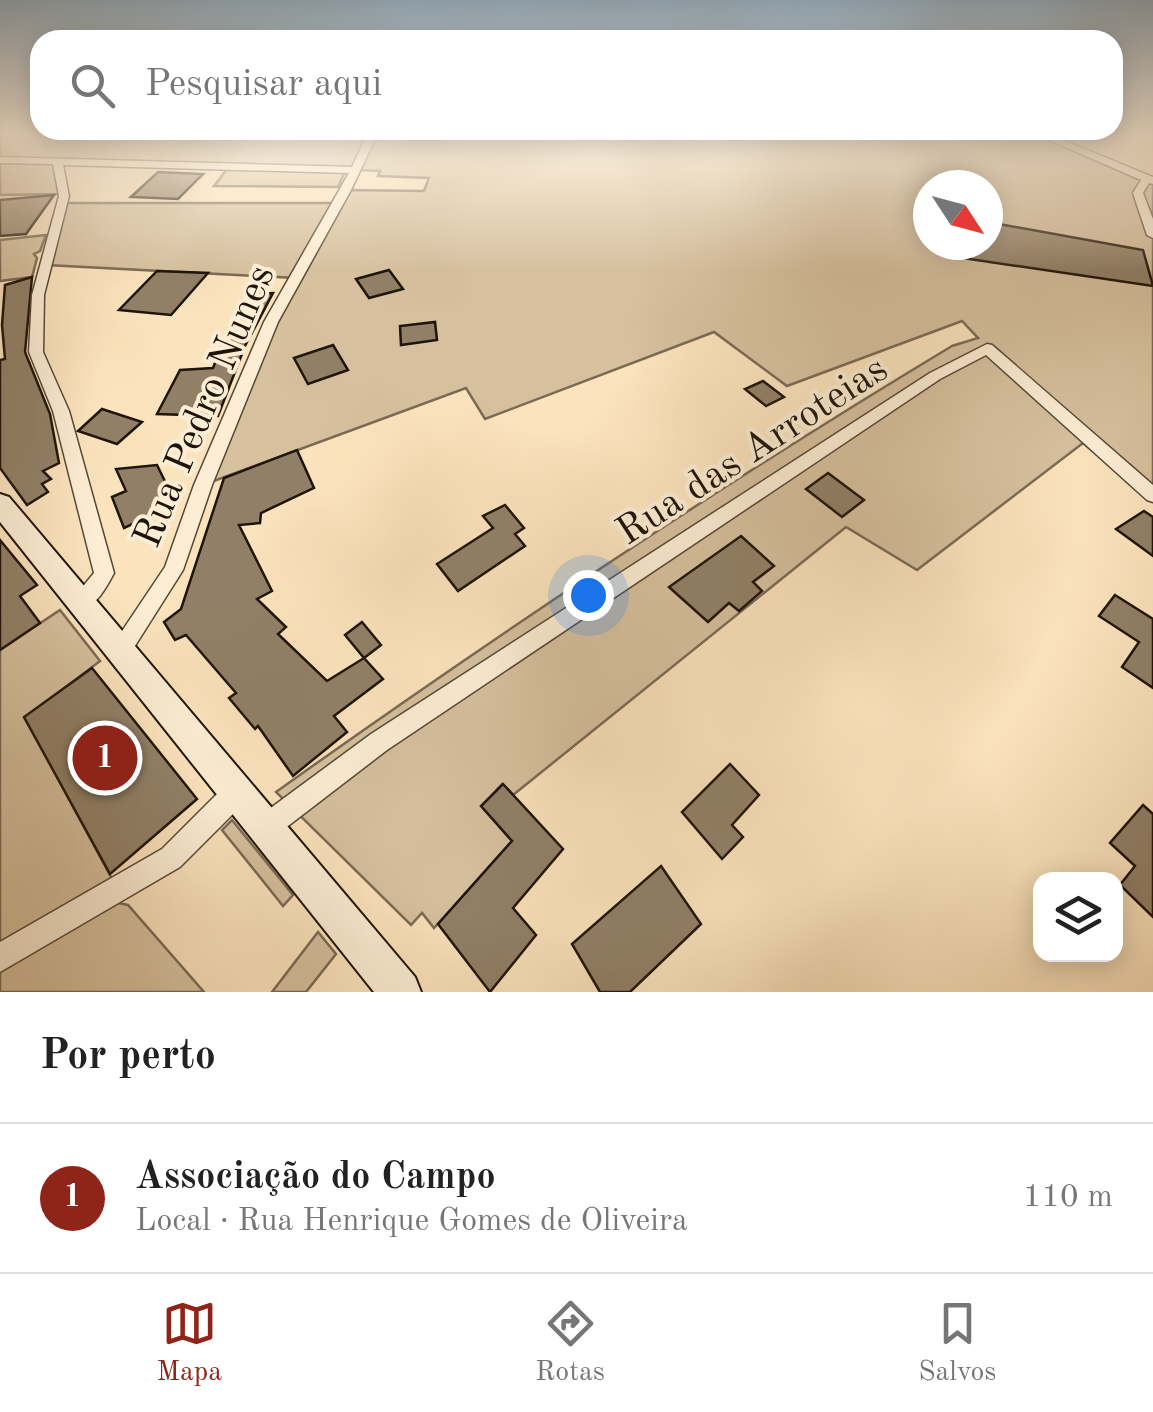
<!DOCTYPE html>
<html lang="pt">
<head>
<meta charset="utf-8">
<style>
  body { margin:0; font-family:"Old Standard TT",serif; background:#f6f6f6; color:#222 }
  .controls { position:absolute; right:30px; bottom:30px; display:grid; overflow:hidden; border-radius:20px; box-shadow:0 5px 25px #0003 }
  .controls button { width:90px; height:90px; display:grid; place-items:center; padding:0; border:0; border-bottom:2px solid #e0e0e0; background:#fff; color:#222; font:50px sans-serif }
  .compass { position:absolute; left:913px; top:170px; width:90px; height:90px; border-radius:50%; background:#fff; box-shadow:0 5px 25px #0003; rotate:126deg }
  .you { position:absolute; left:588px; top:595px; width:35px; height:35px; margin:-25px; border:8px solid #fff; border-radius:50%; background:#1a73e8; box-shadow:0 0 0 15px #1a73e833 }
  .badge { display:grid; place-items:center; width:65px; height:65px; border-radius:50%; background:#8f2418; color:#fff; font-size:32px; font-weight:700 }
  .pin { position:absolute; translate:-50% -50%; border:5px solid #fff; box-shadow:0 2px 10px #0006 }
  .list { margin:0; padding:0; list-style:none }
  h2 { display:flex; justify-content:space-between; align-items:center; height:130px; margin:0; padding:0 40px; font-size:42px }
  h2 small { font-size:32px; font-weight:400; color:#767676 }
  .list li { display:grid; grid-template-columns:65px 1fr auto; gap:30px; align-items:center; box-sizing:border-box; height:150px; padding:0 40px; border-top:2px solid #e0e0e0 }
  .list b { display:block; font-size:38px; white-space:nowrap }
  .list p { margin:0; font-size:32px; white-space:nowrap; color:#767676 }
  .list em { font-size:32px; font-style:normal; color:#767676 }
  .icon { flex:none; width:55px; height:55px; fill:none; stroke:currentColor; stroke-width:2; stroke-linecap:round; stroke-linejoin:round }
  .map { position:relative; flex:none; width:1153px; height:992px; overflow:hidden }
  .search { position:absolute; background:#fff; box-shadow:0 5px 25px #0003; left:30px; right:30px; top:30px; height:110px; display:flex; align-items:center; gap:25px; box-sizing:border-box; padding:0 35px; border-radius:30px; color:#767676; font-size:38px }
  .sheet { height:280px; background:#fff }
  nav { display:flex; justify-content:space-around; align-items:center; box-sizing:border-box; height:140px; border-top:2px solid #e0e0e0; background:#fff; font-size:28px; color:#767676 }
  nav a { display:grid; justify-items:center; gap:5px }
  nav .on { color:#8f2418 }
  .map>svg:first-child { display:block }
  .green { fill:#d6c09e; stroke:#7a6a54; stroke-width:2.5; fill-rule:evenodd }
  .building { fill:#918067; stroke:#1f1409; stroke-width:2.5 }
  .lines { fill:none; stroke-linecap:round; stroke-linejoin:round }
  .street-casing { stroke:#564836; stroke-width:3 }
  .secondary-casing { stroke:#1f1409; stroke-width:4 }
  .street { fill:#fcedd4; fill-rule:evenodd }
  .secondary { fill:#fcedd4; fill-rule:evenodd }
  .labels { text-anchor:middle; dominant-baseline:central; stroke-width:8; stroke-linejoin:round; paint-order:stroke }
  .street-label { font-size:40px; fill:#1f1409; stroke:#fcedd4 }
</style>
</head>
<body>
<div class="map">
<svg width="1153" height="992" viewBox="0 0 1153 992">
  <rect width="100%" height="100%" fill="#fbe3bd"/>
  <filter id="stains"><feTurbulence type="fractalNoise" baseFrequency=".002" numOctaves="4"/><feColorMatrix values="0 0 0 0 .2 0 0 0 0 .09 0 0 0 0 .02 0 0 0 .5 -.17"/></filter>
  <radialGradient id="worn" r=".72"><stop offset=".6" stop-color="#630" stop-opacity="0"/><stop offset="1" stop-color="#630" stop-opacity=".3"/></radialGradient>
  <g class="green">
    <path d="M0,133h1038l115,48v319l-70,-57 -166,127 -71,-43 -333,268 -11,-11 -20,22 30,35 -78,87 -12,-15 -11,12 -135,-133c220,-157 445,-307 676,-446l26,-8 -16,-17 -175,65 -73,-54 -229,87 -19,-31 -263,97 92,-207 -248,-13 16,-62h275l8,-13 78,1 5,-13 -51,-2 2,-5 -24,-1 -298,-8 6,32 -64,1zM928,185h60v60h-60z"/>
    <path d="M227,169l118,3 -7,15 -124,-1z"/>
    <path d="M46,235l-6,16 -6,3 3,4 -5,19 -32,4v-41z"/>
    <path d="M60,610l40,51 -75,57 93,172 -14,10 24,5 76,87h-204v-342z"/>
    <path d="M232,820l61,75 -10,11 -61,-76z"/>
    <path d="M318,932l18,22 -30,38h-34z"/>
  </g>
  <g class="building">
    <path d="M158,172l45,2 -25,25 -47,-2z"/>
    <path d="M54,195l-28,39 -26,2v-36z"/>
    <path d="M988,222l155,28 10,36 -204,-30v-11h39z"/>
    <path d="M389,270l14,19 -34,9 -13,-19z"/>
    <path d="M157,271l51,2 -37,42 -52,-5z"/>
    <path d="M32,277l-7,75 25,62 9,49 -16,8 8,8 -9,5 6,8 -21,13 -27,-37v-108l5,-1 -3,-34 3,-40z"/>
    <path d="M273,293l-28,53 -27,70 -61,-2 23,-44 33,-2 17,-43 22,-31z"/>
    <path d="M435,322l2,18 -36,5 -1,-19z"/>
    <path d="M333,345l15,25 -40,14 -14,-26z"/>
    <path d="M763,381l21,16 -18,9 -21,-17z"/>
    <path d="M102,409l40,13 -25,22 -39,-13z"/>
    <path d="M297,450l17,38 -53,25 -1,10 -21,2 33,66 -15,8 29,28 -8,7 49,47 37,-23 19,21 -49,37 13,16 -54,44 -35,-50 -3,3 -26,-31 7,-5 -50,-58 -11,5 -11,-18 17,-13 43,-131z"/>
    <path d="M157,465l19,39 -52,24 -12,-31 14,-6 -10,-22z"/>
    <path d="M828,473l36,27 -22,17 -36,-28z"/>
    <path d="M505,505l19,23 -9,6 10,12 -67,45 -21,-27 56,-36 -10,-12z"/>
    <path d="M1144,511l9,6v39l-37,-27z"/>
    <path d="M741,536l33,30 -21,16 9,9 -23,20 -10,-8 -21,19 -39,-35z"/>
    <path d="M0,540l37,45 -17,11 20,27 -40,27z"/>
    <path d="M1115,595l38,24v69l-31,-21 17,-25 -40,-26z"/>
    <path d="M362,622l19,23 -17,13 -19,-23z"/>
    <path d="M92,668l105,131 -87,75 -86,-157z"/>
    <path d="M730,764l29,31 -27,30 11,12 -21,22 -40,-47z"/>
    <path d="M503,784l60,65 -50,59 23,27 -46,57 -52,-68 74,-83 -31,-35z"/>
    <path d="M1143,805l10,9v103l-33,-32 15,-19 -25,-23z"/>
    <path d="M661,866l40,58 -71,68h-30l-28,-48z"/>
  </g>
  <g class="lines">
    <g class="street-casing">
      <g id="street">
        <path d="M368,133h10l-27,57 -73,132 -66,163 -29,85 -55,87 -7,3 -7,-3 -3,-7 3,-7 51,-76 29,-82 70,-163 85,-149 -286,-8 6,31 -25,99 -1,57 26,59 45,162c-8,15 -17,32 -34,38l-7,-3 -3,-6 24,-29 -41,-162 -24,-59 3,-57 27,-99 -6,-32 -53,-1v-6l352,10z"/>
        <path d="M1033,133h13l107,44v7l-4,-1 -6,10 10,26v19l-6,-3 -14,-42 8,-13z"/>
        <path d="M987,344l5,1 161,140v17l-6,-2 -161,-145 -46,24 -553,371 -112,86 -9,3 -9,-3 -3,-9 3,-9 114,-84 559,-361z"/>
        <path d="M237,780l9,3 3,9 -3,9 -66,66 -180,105v-30l162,-93 66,-66z"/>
      </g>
    </g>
    <g class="secondary-casing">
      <path id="secondary" d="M0,494l9,3 406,480 6,15h-47l-374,-470z"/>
    </g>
    <use href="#street" class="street"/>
    <use href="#secondary" class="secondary"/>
  </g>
  <linearGradient id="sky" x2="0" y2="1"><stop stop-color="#91abbe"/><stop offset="0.49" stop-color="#fdf2e1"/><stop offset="1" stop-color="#fdf2e1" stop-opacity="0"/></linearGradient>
  <rect width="1153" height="272" fill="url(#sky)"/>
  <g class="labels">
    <g class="street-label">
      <text transform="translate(206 407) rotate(-67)">Rua Pedro Nunes</text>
      <text transform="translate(753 452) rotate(-33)">Rua das Arroteias</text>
    </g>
  </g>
  <rect width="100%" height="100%" filter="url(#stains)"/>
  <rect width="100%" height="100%" fill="url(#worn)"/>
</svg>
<div class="controls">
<button><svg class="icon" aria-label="layers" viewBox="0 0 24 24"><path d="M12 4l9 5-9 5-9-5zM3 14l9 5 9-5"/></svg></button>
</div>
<svg class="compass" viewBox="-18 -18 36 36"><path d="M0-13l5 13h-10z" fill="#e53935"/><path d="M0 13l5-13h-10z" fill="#767676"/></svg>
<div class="you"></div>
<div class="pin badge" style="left:105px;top:758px">1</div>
<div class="search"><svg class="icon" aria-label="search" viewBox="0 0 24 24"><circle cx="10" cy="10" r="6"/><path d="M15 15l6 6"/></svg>Pesquisar aqui</div>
</div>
<section class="sheet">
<h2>Por perto<small></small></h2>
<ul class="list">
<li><span class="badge">1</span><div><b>Associação do Campo</b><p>Local · Rua Henrique Gomes de Oliveira</p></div><em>110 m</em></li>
</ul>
</section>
<nav>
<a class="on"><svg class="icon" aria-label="map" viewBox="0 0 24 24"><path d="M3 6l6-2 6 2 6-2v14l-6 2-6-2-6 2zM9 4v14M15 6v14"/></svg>Mapa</a>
<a><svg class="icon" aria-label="directions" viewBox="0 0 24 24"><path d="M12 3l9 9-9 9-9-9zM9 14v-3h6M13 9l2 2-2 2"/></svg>Rotas</a>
<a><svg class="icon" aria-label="saved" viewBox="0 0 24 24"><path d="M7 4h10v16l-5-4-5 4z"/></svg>Salvos</a>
</nav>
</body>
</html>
